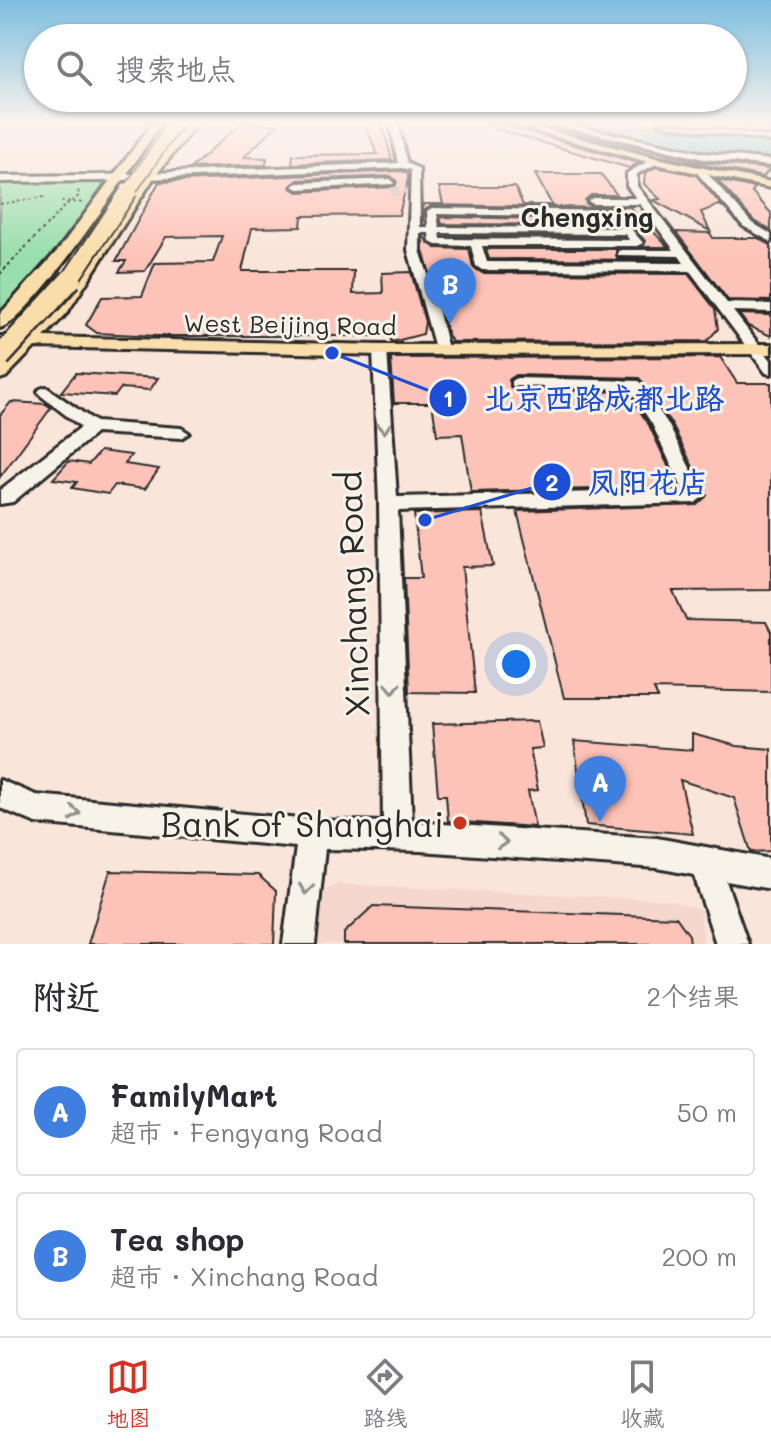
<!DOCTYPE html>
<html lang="zh">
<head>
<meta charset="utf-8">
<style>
  body { margin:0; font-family:Mali,"LXGW WenKai TC",sans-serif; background:#f2f2f3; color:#2b2b33 }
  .you { position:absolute; left:516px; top:664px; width:28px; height:28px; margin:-20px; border:6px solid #fff; border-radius:50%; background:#1a73e8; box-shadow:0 0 0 12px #1a73e833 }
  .badge { display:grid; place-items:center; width:52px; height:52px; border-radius:50%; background:#d93025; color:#fff; font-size:26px; font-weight:700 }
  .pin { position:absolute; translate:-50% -66px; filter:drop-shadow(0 2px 4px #0008) }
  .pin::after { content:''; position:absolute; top:42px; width:28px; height:24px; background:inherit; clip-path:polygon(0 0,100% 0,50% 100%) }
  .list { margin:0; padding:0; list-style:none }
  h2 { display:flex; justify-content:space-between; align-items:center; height:104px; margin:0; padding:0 32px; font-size:34px }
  h2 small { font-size:26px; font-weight:400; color:#7c7c81 }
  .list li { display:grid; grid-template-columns:52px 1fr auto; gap:24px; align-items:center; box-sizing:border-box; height:128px; margin:0 16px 16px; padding:0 16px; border:2px solid #e1e1e2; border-radius:8px }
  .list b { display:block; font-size:30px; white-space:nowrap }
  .list p { margin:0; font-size:26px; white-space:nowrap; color:#7c7c81 }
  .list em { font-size:26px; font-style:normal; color:#7c7c81 }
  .icon { flex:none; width:44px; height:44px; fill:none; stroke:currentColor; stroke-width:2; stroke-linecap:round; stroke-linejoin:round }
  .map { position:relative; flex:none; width:771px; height:944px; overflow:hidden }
  .search { position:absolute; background:#fff; box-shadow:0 2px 6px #0004; left:24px; right:24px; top:24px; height:88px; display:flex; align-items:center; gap:20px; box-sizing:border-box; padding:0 28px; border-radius:44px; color:#7c7c81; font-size:30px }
  .sheet { height:392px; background:#fff }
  nav { display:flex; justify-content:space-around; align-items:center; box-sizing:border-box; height:112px; border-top:2px solid #e1e1e2; background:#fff; font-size:22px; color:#7c7c81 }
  nav a { display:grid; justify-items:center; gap:4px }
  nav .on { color:#d93025 }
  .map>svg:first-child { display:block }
  .built { fill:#f6d7cd }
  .green { fill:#98dfac; stroke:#62856c; stroke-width:2 }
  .water { fill:#7ccdd2; stroke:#5c8c8f; stroke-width:2 }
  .building { fill:#fec3b8; stroke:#2b2b2b; stroke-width:2; fill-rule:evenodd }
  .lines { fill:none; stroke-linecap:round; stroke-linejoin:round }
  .minor-tunnel { stroke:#d0c0b7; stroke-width:9; stroke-dasharray:9 4; stroke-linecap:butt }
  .minor-casing { stroke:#2b2b2b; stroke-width:6 }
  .major-casing { stroke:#2b2b2b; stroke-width:6 }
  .path { stroke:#2b2b2b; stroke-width:2; stroke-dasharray:3 3; stroke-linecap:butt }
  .minor { fill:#f7f3e8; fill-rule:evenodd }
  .major { fill:#f9deab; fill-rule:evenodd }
  .highway-bridge-far2-casing { stroke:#2b2b2b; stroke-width:15; stroke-linecap:butt }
  .highway-bridge-far1-casing { stroke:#2b2b2b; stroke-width:20; stroke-linecap:butt }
  .highway-bridge-casing { stroke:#2b2b2b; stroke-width:25; stroke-linecap:butt }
  .highway-bridge-far2 { stroke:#f9deab; stroke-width:12 }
  .highway-bridge-far1 { stroke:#f9deab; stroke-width:16 }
  .highway-bridge { stroke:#f9deab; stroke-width:20 }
  .oneway { stroke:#918f8a }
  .poi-dot { fill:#c8321e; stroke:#f7f3e8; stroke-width:3 }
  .labels { text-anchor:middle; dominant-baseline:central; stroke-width:6; stroke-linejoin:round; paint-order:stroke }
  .far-street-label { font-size:24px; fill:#2b2b2b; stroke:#f7f3e8 }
  .far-quarter-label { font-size:26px; font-weight:bold; fill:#2b2b2b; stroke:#f7f3e8 }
  .near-street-label { font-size:34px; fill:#2b2b2b; stroke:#f7f3e8 }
  .near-poi-label { font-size:34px; fill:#2b2b2b; stroke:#f7f3e8; text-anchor:end }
  .leader { fill:none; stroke:#1d4ed8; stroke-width:3 }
  .callout-dot { fill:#1d4ed8; stroke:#f7f3e8; stroke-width:3 }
  .mark-label { font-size:24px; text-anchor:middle; font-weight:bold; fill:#fff }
  .callout-label { font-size:30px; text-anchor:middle; font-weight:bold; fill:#1d4ed8; stroke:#f7f3e8; stroke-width:6; stroke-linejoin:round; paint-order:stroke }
</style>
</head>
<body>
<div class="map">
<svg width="771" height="944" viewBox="0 0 771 944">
  <rect width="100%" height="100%" fill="#f9e5da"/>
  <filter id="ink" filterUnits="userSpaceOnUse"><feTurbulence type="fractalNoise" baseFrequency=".0125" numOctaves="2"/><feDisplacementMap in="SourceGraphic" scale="16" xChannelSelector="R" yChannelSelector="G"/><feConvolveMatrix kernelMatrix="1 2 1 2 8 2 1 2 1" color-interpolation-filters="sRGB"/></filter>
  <g filter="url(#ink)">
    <path class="built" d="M339,884l330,16 31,10 4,34h-389l3,-51z"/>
    <path class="green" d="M0,181l101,2 4,6 -89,115 -16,10z"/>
    <path class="water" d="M579,124h56l136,19v15l-85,-10z"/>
    <g class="building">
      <path d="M240,124h38l-34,33 23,1 -1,7 -75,3z"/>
      <path d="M365,124h17l10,36 -100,4 1,-9 84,-1z"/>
      <path d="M489,124h19l2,3 129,36 -10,5 -140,-41z"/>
      <path d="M536,124l164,38 70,7 -7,8 -106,-22z"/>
      <path d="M656,167l40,8 27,32 -4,-2 -18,7 9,19 -57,-31 7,-1 -16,-15 1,-11z"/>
      <path d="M402,171l6,3v5l-9,36 -97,1 -1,11 -49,1 -10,43h112l-1,23 30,-1 -1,-20 29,-1 14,50 -2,12 -31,8 -3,-6h-232l-60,-3 -11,-8 16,-28 40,-1 13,-33 58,-1 9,-26 -56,1 -21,34 -26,1 7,-11h-10l43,-79zM391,176l6,6 -3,5 -96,5 -8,-5 8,-7z"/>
      <path d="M535,174h66l16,21h-26l-6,5 1,4 7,3h37l38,40h-26l3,-6 -29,-33 -184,-3 -8,6 -1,13v-20h20l-4,-17h76l8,18h29z"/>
      <path d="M717,180l38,8 -3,4 19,21v17l-18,-10z"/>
      <path d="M440,217l171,3 4,5 -173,-1z"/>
      <path d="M676,232l34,1 3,5h45l13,7v56l-43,-1z"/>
      <path d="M423,236l12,12 34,1 4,18 9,6 206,1 27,35 3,20 -11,12 -255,1 -4,-7 -25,-85z"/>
      <path d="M486,249h130l2,9 60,2 -189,-1z"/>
      <path d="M739,314l32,1v21l-23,-10z"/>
      <path d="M720,357l17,26h34v207l-98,1 13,29 80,2 5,10v60l-117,-3 4,9h-94l-47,-187 180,-6 10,-10 -36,-72 -32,-45 -123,-3 -7,5 3,9 115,3 22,33 29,62 -207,5 -9,-58 -25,1 -5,-32h-38l-3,-45z"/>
      <path d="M76,373l82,5 -8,12 -29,-2 -6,8 -54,-4z"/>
      <path d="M11,402l35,2 5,4 -51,69v-62z"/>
      <path d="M100,451l31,4 -6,9 34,5 -14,20 -30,-4 -7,9 -36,-6 5,-6 -24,-3 16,-18 20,3z"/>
      <path d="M482,512l11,54 -31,1 13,126 -66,-1 -5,-114h17l-7,-64z"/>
      <path d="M537,721l6,27 -13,1 8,41 -10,1 7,36 -87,-6 -2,-26h-8l-6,-71z"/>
      <path d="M692,734l45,12 34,3v102l-20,1 -17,-54 -54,-18 13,54 -107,-9 -12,-84 118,9z"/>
      <path d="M110,871l148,4 18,16 -2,53h-186z"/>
      <path d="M373,906l303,11 13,18 1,9h-346v-11z"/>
    </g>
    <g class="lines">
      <path class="minor-tunnel" d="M391,191l15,-1"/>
      <g class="minor-casing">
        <g id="minor">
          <path d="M390,124h8l9,39 12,6 1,58h8l-1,-16 5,-3 184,3 27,32 -6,3h-155l5,16 197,1 -5,-7 -61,-1v-4l4,-1h52l-34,-46h-47l-5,-3 5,-3h43l-9,-12v-13l25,-14h6v4l-21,11v12l90,117 44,1v8l-38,-1 38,49v14l-5,-1 -76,-102 -208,-1 -6,-4 -5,-20 -35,-1 -6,-3 -1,-9h-9v17l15,46 13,53 -7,4 -5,-1 -28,-102 3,-80 -9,-2 -301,13 -101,1v-6l101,-1 297,-12zM437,214l176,3 8,11 -182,-1zM440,233l186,1 3,6 -188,-1z"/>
          <path d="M553,124h13l138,29 67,7v6l-67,-7z"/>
          <path d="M658,124h18l95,13v4z"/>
          <path d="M698,170h6l47,52 20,12v8l-28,-16 -45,-52z"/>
          <path d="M391,179l3,5 -96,5 -5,-3 5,-3z"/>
          <path d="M380,346l7,4 10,147 286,-7 -31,-66 -23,-35 -117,-3v-6l5,-2 122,3 29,43 36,72 -9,7 -297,8 14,311 245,16 114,21v30l-45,-8 22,63h-32l-22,-69 -37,-7 -237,-17 -95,-2 -10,95h-32l13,-97 -260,-24 -36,-15v-28l36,15 276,25 71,2 -4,-318 -6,-154z"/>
          <path d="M46,387l50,35 85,6 8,5 -8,5 -85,-5 -83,69 -13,2v-14l81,-63 -41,-32 -2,-3 2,-3z"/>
        </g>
      </g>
      <g class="major-casing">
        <g id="major">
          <path d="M152,124h9c-25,36 -128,195 -161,204v-14l58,-64z"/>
          <path d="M187,124h10l-42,52 -88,137 -23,24 336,8 391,-1v10l-391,1 -345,-8 -29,30 -6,2v-16l16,-16 -16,-1v-10h26l29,-29 92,-135z"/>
          <path d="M511,124h14l131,34 115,24v6l-116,-24z"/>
        </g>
      </g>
      <g class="path">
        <path d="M61,201l24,2"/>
        <path d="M0,204l45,-7"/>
        <path d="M0,274l67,-70 12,-8 -1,-7"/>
      </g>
      <use href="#minor" class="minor"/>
      <use href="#major" class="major"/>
      <g class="highway-bridge-far2-casing">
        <path id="highway-bridge-far2" d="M128,193l47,-69"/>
      </g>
      <g class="highway-bridge-far1-casing">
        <path id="highway-bridge-far1" d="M69,281l60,-90"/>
      </g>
      <g class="highway-bridge-casing">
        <path id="highway-bridge" d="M0,357l71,-78"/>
      </g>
      <use href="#highway-bridge-far2" class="highway-bridge-far2"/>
      <use href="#highway-bridge-far1" class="highway-bridge-far1"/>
      <use href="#highway-bridge" class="highway-bridge"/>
    </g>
    <defs><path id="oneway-chevron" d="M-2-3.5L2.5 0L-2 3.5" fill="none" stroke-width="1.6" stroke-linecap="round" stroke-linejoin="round" transform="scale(2)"/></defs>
    <g class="oneway">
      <use href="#oneway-chevron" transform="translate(384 428) rotate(87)"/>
      <use href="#oneway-chevron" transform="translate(393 688) rotate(88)"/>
      <use href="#oneway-chevron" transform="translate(75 813) rotate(5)"/>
      <use href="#oneway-chevron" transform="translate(502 842) rotate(4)"/>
      <use href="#oneway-chevron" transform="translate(306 889) rotate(97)"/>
    </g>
  </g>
  <linearGradient id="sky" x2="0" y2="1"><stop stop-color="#7dbedf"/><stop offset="0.48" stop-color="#fcf3ee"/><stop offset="1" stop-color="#fcf3ee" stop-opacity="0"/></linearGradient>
  <rect width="771" height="256" fill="url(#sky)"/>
  <circle class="poi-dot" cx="460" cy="823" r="8"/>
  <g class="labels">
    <g class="far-street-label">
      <text transform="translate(290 324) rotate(1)">West Beijing Road</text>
    </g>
    <g class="far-quarter-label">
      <text x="587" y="217">Chengxing</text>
    </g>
    <g class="near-street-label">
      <text transform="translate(352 594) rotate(-92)">Xinchang Road</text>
    </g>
    <g class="near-poi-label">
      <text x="444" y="823">Bank of Shanghai</text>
    </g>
  </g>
  <path class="leader" d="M332 353L448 398M425 520L552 482"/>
  <g class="callout-dot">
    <circle cx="332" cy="353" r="8"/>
    <circle cx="425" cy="520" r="8"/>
    <circle cx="448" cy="398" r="20"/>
    <circle cx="552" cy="482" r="20"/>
  </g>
  <g class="mark-label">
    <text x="448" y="407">1</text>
    <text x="552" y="491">2</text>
  </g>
  <g class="callout-label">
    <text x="604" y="409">北京西路成都北路</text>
    <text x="648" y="493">凤阳花店</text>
  </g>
</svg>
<div class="you"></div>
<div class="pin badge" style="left:600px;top:822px;background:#3f7fe0">A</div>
<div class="pin badge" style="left:450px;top:324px;background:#3f7fe0">B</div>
<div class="search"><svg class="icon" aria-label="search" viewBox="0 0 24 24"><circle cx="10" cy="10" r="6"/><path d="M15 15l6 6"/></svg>搜索地点</div>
</div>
<section class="sheet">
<h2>附近<small>2个结果</small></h2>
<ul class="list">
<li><span class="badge" style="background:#3f7fe0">A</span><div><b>FamilyMart</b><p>超市 · Fengyang Road</p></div><em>50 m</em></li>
<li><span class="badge" style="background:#3f7fe0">B</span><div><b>Tea shop</b><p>超市 · Xinchang Road</p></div><em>200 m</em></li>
</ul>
</section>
<nav>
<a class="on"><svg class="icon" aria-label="map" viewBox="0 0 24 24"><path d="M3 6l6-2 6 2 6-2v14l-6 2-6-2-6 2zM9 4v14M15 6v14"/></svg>地图</a>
<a><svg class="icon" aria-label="directions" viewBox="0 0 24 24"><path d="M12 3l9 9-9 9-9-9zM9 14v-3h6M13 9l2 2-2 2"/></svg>路线</a>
<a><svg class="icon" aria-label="saved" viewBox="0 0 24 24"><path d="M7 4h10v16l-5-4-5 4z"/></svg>收藏</a>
</nav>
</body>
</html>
